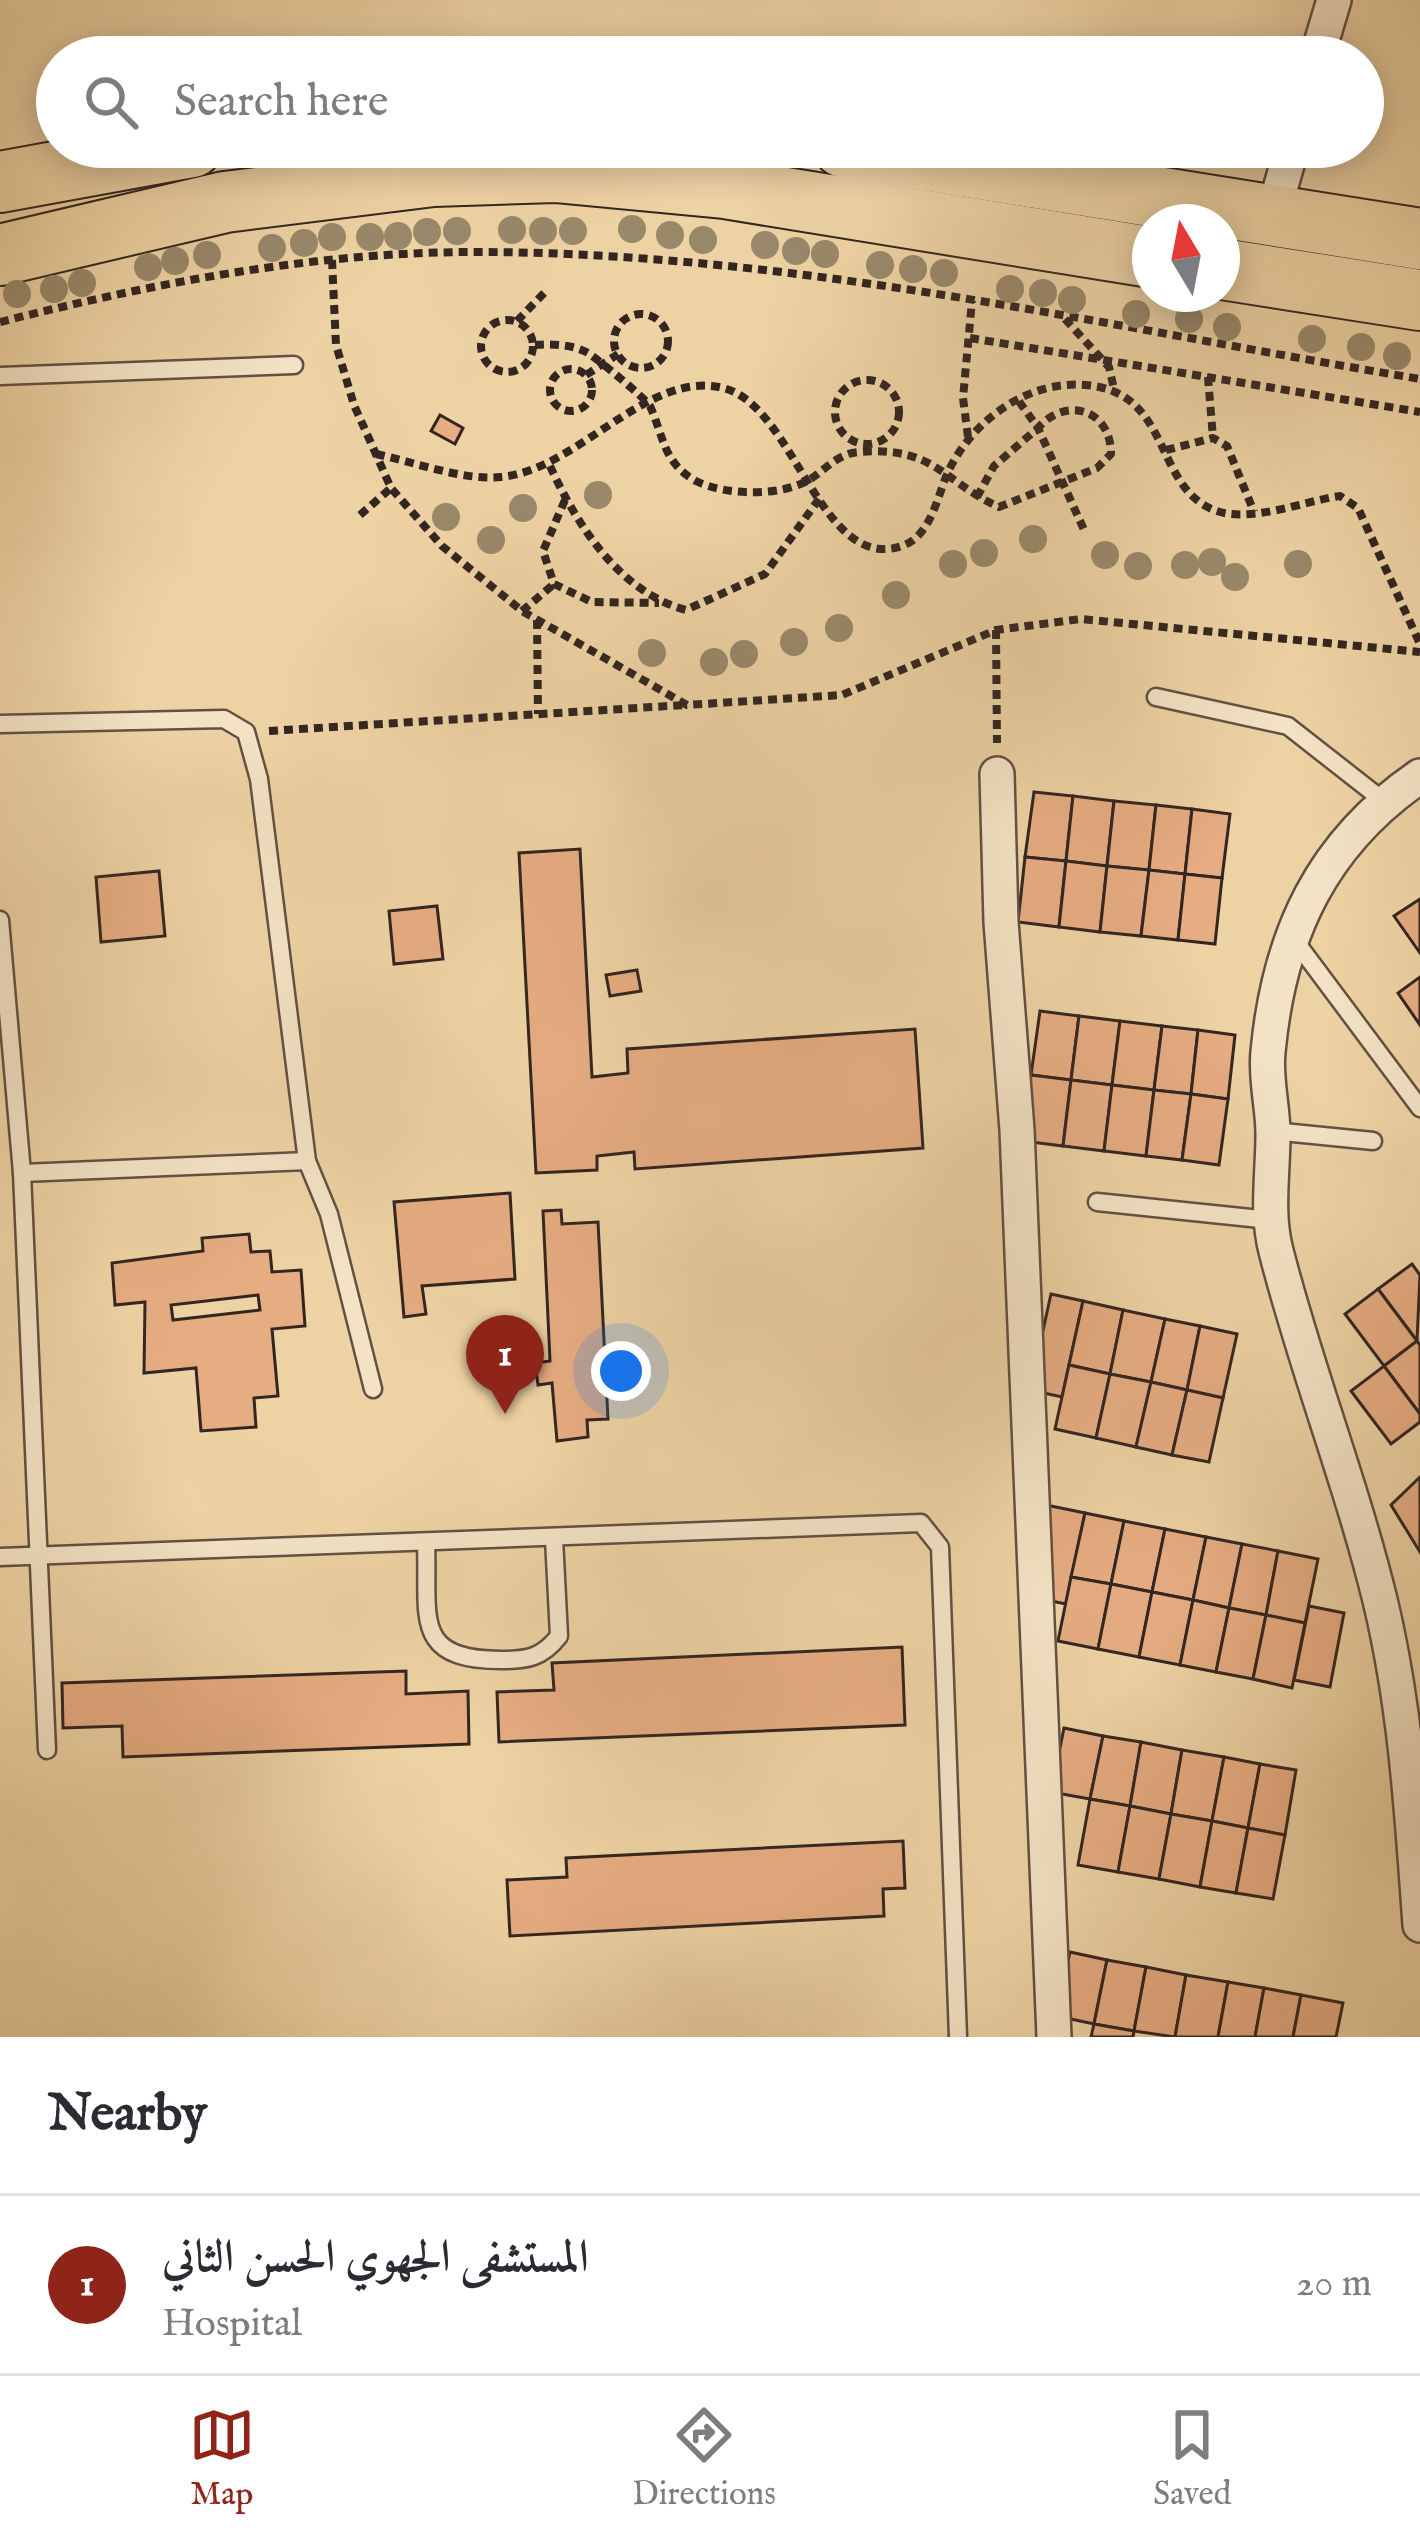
<!DOCTYPE html>
<html lang="en">
<head>
<meta charset="utf-8">
<style>
  body { margin:0; font-family:"IM FELL English",Amiri,serif; background:#f2f2f3; color:#2b2b33 }
  .compass { position:absolute; left:1132px; top:204px; width:108px; height:108px; border-radius:50%; background:#fff; box-shadow:0 6px 30px #0003; rotate:350deg }
  .you { position:absolute; left:621px; top:1371px; width:42px; height:42px; margin:-30px; border:9px solid #fff; border-radius:50%; background:#1a73e8; box-shadow:0 0 0 18px #1a73e833 }
  .badge { display:grid; place-items:center; width:78px; height:78px; border-radius:50%; background:#8f2418; color:#fff; font-size:39px; font-weight:700 }
  .pin { position:absolute; translate:-50% -99px; filter:drop-shadow(0 3px 6px #0008) }
  .pin::after { content:''; position:absolute; top:63px; width:42px; height:36px; background:inherit; clip-path:polygon(0 0,100% 0,50% 100%) }
  .list { margin:0; padding:0; list-style:none }
  h2 { display:flex; justify-content:space-between; align-items:center; height:156px; margin:0; padding:0 48px; font-size:51px }
  h2 small { font-size:39px; font-weight:400; color:#7c7c81 }
  .list li { display:grid; grid-template-columns:78px 1fr auto; gap:36px; align-items:center; box-sizing:border-box; height:180px; padding:0 48px; border-top:3px solid #e1e1e2 }
  .list b { display:block; font-size:45px; white-space:nowrap }
  .list p { margin:0; font-size:39px; white-space:nowrap; color:#7c7c81 }
  .list em { font-size:39px; font-style:normal; color:#7c7c81 }
  .icon { flex:none; width:66px; height:66px; fill:none; stroke:currentColor; stroke-width:2; stroke-linecap:round; stroke-linejoin:round }
  .map { position:relative; flex:none; width:1420px; height:2037px; overflow:hidden }
  .search { position:absolute; background:#fff; box-shadow:0 6px 30px #0003; left:36px; right:36px; top:36px; height:132px; display:flex; align-items:center; gap:30px; box-sizing:border-box; padding:0 42px; border-radius:66px; color:#7c7c81; font-size:45px }
  .sheet { height:336px; background:#fff }
  nav { display:flex; justify-content:space-around; align-items:center; box-sizing:border-box; height:168px; border-top:3px solid #e1e1e2; background:#fff; font-size:33px; color:#7c7c81 }
  nav a { display:grid; justify-items:center; gap:6px }
  nav .on { color:#8f2418 }
  .map>svg:first-child { display:block }
  .building { fill:#e6ac82; stroke:#332621; stroke-width:3; fill-rule:evenodd }
  .lines { fill:none; stroke-linecap:round; stroke-linejoin:round }
  .lane-casing { stroke:#625142; stroke-width:21 }
  .street-casing { stroke:#625142; stroke-width:38 }
  .highway-casing { stroke:#332621; stroke-width:64 }
  .path { stroke:#332621; stroke-width:8; stroke-dasharray:9 6; stroke-linecap:butt }
  .lane { stroke:#f3e2c4; stroke-width:16 }
  .street { stroke:#f3e2c4; stroke-width:33 }
  .highway { stroke:#edd2a4; stroke-width:60 }
  .tree { fill:#99886a }
</style>
</head>
<body>
<div class="map">
<svg width="1420" height="2037" viewBox="0 0 1420 2037">
  <rect width="100%" height="100%" fill="#edd2a4"/>
  <filter id="stains"><feTurbulence type="fractalNoise" baseFrequency=".00167" numOctaves="4"/><feColorMatrix values="0 0 0 0 .2 0 0 0 0 .09 0 0 0 0 .02 0 0 0 .5 -.17"/></filter>
  <radialGradient id="worn" r=".72"><stop offset=".6" stop-color="#630" stop-opacity="0"/><stop offset="1" stop-color="#630" stop-opacity=".3"/></radialGradient>
  <g class="building">
    <path d="M440,415l23,13 -8,16 -24,-13z"/>
    <path d="M1034,792l39,4 -7,65 -41,-4z"/>
    <path d="M1073,796l41,5 -7,65 -41,-5z"/>
    <path d="M1114,801l42,4 -7,65 -42,-4z"/>
    <path d="M1156,805l36,4 -7,65 -36,-4z"/>
    <path d="M1192,809l38,5 -8,64 -37,-4z"/>
    <path d="M580,849l12,228 36,-4 -1,-24 288,-20 8,119 -288,21 -1,-17 -37,4v14l-61,3 -17,-320z"/>
    <path d="M1025,857l41,4 -7,66 -41,-5z"/>
    <path d="M1066,861l41,5 -7,66 -41,-5z"/>
    <path d="M1107,866l42,4 -8,66 -41,-4z"/>
    <path d="M1149,870l36,4 -7,66 -37,-4z"/>
    <path d="M159,871l6,65 -64,6 -5,-65z"/>
    <path d="M1185,874l37,4 -7,66 -37,-4z"/>
    <path d="M1420,899v54l-26,-37z"/>
    <path d="M437,906l6,53 -49,5 -5,-53z"/>
    <path d="M637,970l4,21 -31,5 -4,-21z"/>
    <path d="M1420,977v48l-22,-32z"/>
    <path d="M1040,1011l39,5 -8,64 -40,-5z"/>
    <path d="M1079,1016l41,5 -8,64 -41,-5z"/>
    <path d="M1120,1021l42,5 -8,64 -42,-5z"/>
    <path d="M1162,1026l36,4 -7,64 -37,-4z"/>
    <path d="M1198,1030l37,5 -7,64 -37,-5z"/>
    <path d="M1031,1075l40,5 -8,66 -40,-5z"/>
    <path d="M1071,1080l41,5 -8,66 -41,-5z"/>
    <path d="M1112,1085l42,5 -8,66 -42,-5z"/>
    <path d="M1154,1090l37,4 -9,66 -36,-4z"/>
    <path d="M1191,1094l37,5 -9,66 -37,-5z"/>
    <path d="M510,1193l5,86 -93,7 4,28 -22,3 -10,-115z"/>
    <path d="M561,1210l1,14 36,-2 10,197 -21,1 1,17 -31,4 -5,-58 -14,2 -3,-22 15,-2 -7,-150z"/>
    <path d="M249,1234l2,18 19,-1 2,21 29,-2 4,56 -33,3 6,67 -24,2 2,29 -55,4 -5,-63 -52,5 1,-71 -30,3 -3,-42 91,-12 -1,-13zM258,1295l2,15 -87,10 -2,-15z"/>
    <path d="M1412,1264l8,11 -3,66 -39,-52z"/>
    <path d="M1378,1289l39,52 -33,25 -39,-52z"/>
    <path d="M1051,1294l32,7 -21,96 -32,-7z"/>
    <path d="M1083,1301l40,9 -13,64 -41,-9z"/>
    <path d="M1123,1310l42,9 -14,63 -41,-8z"/>
    <path d="M1165,1319l35,7 -13,64 -36,-8z"/>
    <path d="M1200,1326l37,8 -14,64 -36,-8z"/>
    <path d="M1417,1341l3,4v69l-36,-48z"/>
    <path d="M1069,1365l41,9 -14,64 -41,-9z"/>
    <path d="M1384,1366l36,48v8l-29,22 -40,-53z"/>
    <path d="M1110,1374l41,8 -15,65 -40,-9z"/>
    <path d="M1151,1382l36,8 -15,65 -36,-8z"/>
    <path d="M1187,1390l36,8 -14,64 -37,-7z"/>
    <path d="M1420,1477v75l-29,-47z"/>
    <path d="M1046,1505l39,8 -19,91 -25,-5z"/>
    <path d="M1085,1513l39,8 -13,63 -40,-7z"/>
    <path d="M1124,1521l41,8 -13,63 -41,-8z"/>
    <path d="M1165,1529l41,8 -13,63 -41,-8z"/>
    <path d="M1206,1537l36,7 -13,64 -36,-8z"/>
    <path d="M1242,1544l36,7 -12,64 -37,-7z"/>
    <path d="M1278,1551l40,8 -13,64 -39,-8z"/>
    <path d="M1071,1577l40,7 -13,65 -40,-8z"/>
    <path d="M1111,1584l41,8 -13,65 -41,-8z"/>
    <path d="M1152,1592l41,8 -13,65 -41,-8z"/>
    <path d="M1193,1600l36,8 -13,64 -36,-7z"/>
    <path d="M1309,1606l35,7 -14,74 -36,-7z"/>
    <path d="M1229,1608l37,7 -13,64 -37,-7z"/>
    <path d="M1266,1615l39,8 -13,65 -39,-9z"/>
    <path d="M902,1647l3,78 -406,17 -2,-50 57,-2 -2,-27z"/>
    <path d="M406,1671v23l62,-3 1,53 -346,13 -1,-31 -59,2 -1,-45z"/>
    <path d="M1064,1728l39,8 -13,63 -39,-7z"/>
    <path d="M1103,1736l38,6 -11,64 -40,-7z"/>
    <path d="M1141,1742l41,8 -11,64 -41,-8z"/>
    <path d="M1182,1750l42,7 -12,64 -41,-7z"/>
    <path d="M1224,1757l36,7 -12,64 -36,-7z"/>
    <path d="M1260,1764l36,6 -11,65 -37,-7z"/>
    <path d="M1090,1799l40,7 -12,66 -40,-7z"/>
    <path d="M1130,1806l41,8 -12,65 -41,-7z"/>
    <path d="M1171,1814l41,7 -12,66 -41,-8z"/>
    <path d="M1212,1821l36,7 -12,65 -36,-6z"/>
    <path d="M1248,1828l37,7 -12,64 -37,-6z"/>
    <path d="M903,1841l2,47 -22,1 1,27 -374,20 -3,-56 60,-3 -1,-19z"/>
    <path d="M1070,1952l37,8 -13,64 -37,-8z"/>
    <path d="M1107,1960l39,7 -12,64 -40,-7z"/>
    <path d="M1146,1967l40,8 -11,62 -41,-6z"/>
    <path d="M1186,1975l42,7 -10,55h-43z"/>
    <path d="M1228,1982l36,6 -9,49h-37z"/>
    <path d="M1264,1988l37,7 -8,42h-38z"/>
    <path d="M1301,1995l42,8 -7,34h-43z"/>
    <path d="M1094,2024l40,7 -1,6h-42z"/>
  </g>
  <g class="lines">
    <g class="lane-casing">
      <g id="lane">
        <path d="M0,376l294,-11"/>
        <path d="M1156,697l132,29 97,76"/>
        <path d="M0,724l224,-5 22,13 13,47 48,382 22,53 44,175"/>
        <path d="M0,920l22,253 25,577"/>
        <path d="M1293,938l127,170"/>
        <path d="M1273,1131l100,10"/>
        <path d="M22,1173l285,-12"/>
        <path d="M1097,1202l173,18"/>
        <path d="M426,1544c3,72 -15,116 75,116 26,0 41,-2 58,-24l-5,-97"/>
        <path d="M0,1557l921,-34 19,24 18,490"/>
      </g>
    </g>
    <g class="street-casing">
      <g id="street">
        <path d="M1317,57l17,-57"/>
        <path d="M1273,214l19,-67"/>
        <path d="M997,774l4,148 16,208 37,907"/>
        <path d="M1420,776c-98,67 -141,158 -152,276 -3,27 5,55 5,82 0,39 -7,79 3,117 30,118 75,231 104,349 26,108 32,214 40,325"/>
      </g>
    </g>
    <g class="highway-casing">
      <g id="highway">
        <path d="M843,147l577,92"/>
        <path d="M0,182l192,-35"/>
        <path d="M0,255l225,-53 208,-26 122,-4 169,16 426,69"/>
        <path d="M1222,269l198,31"/>
      </g>
    </g>
    <g class="path">
      <path d="M332,260l4,85 18,60 37,83 51,58 80,65 165,94 155,-10 154,-65 85,-11 339,33"/>
      <circle cx="641" cy="341" r="27"/>
      <path d="M1065,319l44,48 5,22"/>
      <circle cx="507" cy="346" r="26"/>
      <path d="M517,321l28,-29"/>
      <path d="M0,322c155,-39 314,-70 475,-70 319,0 632,75 945,127"/>
      <path d="M970,338l450,74"/>
      <path d="M535,345c17,-1 37,-1 53,8 10,6 58,46 62,53 14,31 13,57 46,75 30,15 88,16 116,-3 15,-10 27,-25 47,-26 76,-6 83,29 140,55l98,-39 14,-14c0,-45 -45,-58 -73,-26l-20,-28"/>
      <circle cx="571" cy="390" r="21"/>
      <path d="M586,375l32,-21"/>
      <path d="M1208,377l5,61"/>
      <circle cx="867" cy="412" r="32"/>
      <path d="M968,437l-5,-39 9,-97"/>
      <path d="M1166,450l47,-12 14,8 27,66"/>
      <path d="M376,454c38,8 88,27 125,23 77,-7 147,-108 222,-89 72,17 97,186 179,158 29,-10 35,-49 46,-74 24,-51 79,-92 137,-87 87,6 68,101 129,125 35,14 90,-9 126,-14l18,12 62,136"/>
      <path d="M550,466c27,59 69,126 136,144l79,-36 54,-75"/>
      <path d="M977,497l17,-31 44,-38 47,104"/>
      <path d="M565,500l-22,51 11,33 38,18 67,1"/>
      <path d="M360,515l31,-27"/>
      <path d="M522,611l32,-27"/>
      <path d="M537,620l1,94"/>
      <path d="M996,630l1,113"/>
      <path d="M269,731l416,-26"/>
    </g>
    <use href="#lane" class="lane"/>
    <use href="#street" class="street"/>
    <use href="#highway" class="highway"/>
  </g>
  <g class="tree">
    <circle cx="632" cy="229" r="14"/>
    <circle cx="512" cy="230" r="14"/>
    <circle cx="457" cy="231" r="14"/>
    <circle cx="543" cy="231" r="14"/>
    <circle cx="573" cy="231" r="14"/>
    <circle cx="427" cy="232" r="14"/>
    <circle cx="670" cy="235" r="14"/>
    <circle cx="398" cy="236" r="14"/>
    <circle cx="332" cy="237" r="14"/>
    <circle cx="370" cy="237" r="14"/>
    <circle cx="703" cy="240" r="14"/>
    <circle cx="304" cy="243" r="14"/>
    <circle cx="765" cy="245" r="14"/>
    <circle cx="272" cy="248" r="14"/>
    <circle cx="796" cy="251" r="14"/>
    <circle cx="825" cy="254" r="14"/>
    <circle cx="207" cy="255" r="14"/>
    <circle cx="175" cy="261" r="14"/>
    <circle cx="880" cy="265" r="14"/>
    <circle cx="148" cy="267" r="14"/>
    <circle cx="913" cy="269" r="14"/>
    <circle cx="944" cy="273" r="14"/>
    <circle cx="82" cy="283" r="14"/>
    <circle cx="54" cy="289" r="14"/>
    <circle cx="1010" cy="289" r="14"/>
    <circle cx="1043" cy="293" r="14"/>
    <circle cx="17" cy="294" r="14"/>
    <circle cx="1072" cy="300" r="14"/>
    <circle cx="1136" cy="314" r="14"/>
    <circle cx="1189" cy="319" r="14"/>
    <circle cx="1227" cy="327" r="14"/>
    <circle cx="1312" cy="339" r="14"/>
    <circle cx="1361" cy="347" r="14"/>
    <circle cx="1397" cy="356" r="14"/>
    <circle cx="598" cy="495" r="14"/>
    <circle cx="523" cy="508" r="14"/>
    <circle cx="446" cy="517" r="14"/>
    <circle cx="1033" cy="539" r="14"/>
    <circle cx="491" cy="540" r="14"/>
    <circle cx="984" cy="553" r="14"/>
    <circle cx="1105" cy="555" r="14"/>
    <circle cx="1212" cy="562" r="14"/>
    <circle cx="953" cy="564" r="14"/>
    <circle cx="1298" cy="564" r="14"/>
    <circle cx="1185" cy="565" r="14"/>
    <circle cx="1138" cy="566" r="14"/>
    <circle cx="1235" cy="577" r="14"/>
    <circle cx="896" cy="595" r="14"/>
    <circle cx="839" cy="628" r="14"/>
    <circle cx="794" cy="642" r="14"/>
    <circle cx="652" cy="653" r="14"/>
    <circle cx="744" cy="654" r="14"/>
    <circle cx="714" cy="662" r="14"/>
  </g>
  <rect width="100%" height="100%" filter="url(#stains)"/>
  <rect width="100%" height="100%" fill="url(#worn)"/>
</svg>
<svg class="compass" viewBox="-18 -18 36 36"><path d="M0-13l5 13h-10z" fill="#e53935"/><path d="M0 13l5-13h-10z" fill="#7c7c81"/></svg>
<div class="you"></div>
<div class="pin badge" style="left:505px;top:1414px">1</div>
<div class="search"><svg class="icon" aria-label="search" viewBox="0 0 24 24"><circle cx="10" cy="10" r="6"/><path d="M15 15l6 6"/></svg>Search here</div>
</div>
<section class="sheet">
<h2>Nearby<small></small></h2>
<ul class="list">
<li><span class="badge">1</span><div><b>المستشفى الجهوي الحسن الثاني</b><p>Hospital</p></div><em>20 m</em></li>
</ul>
</section>
<nav>
<a class="on"><svg class="icon" aria-label="map" viewBox="0 0 24 24"><path d="M3 6l6-2 6 2 6-2v14l-6 2-6-2-6 2zM9 4v14M15 6v14"/></svg>Map</a>
<a><svg class="icon" aria-label="directions" viewBox="0 0 24 24"><path d="M12 3l9 9-9 9-9-9zM9 14v-3h6M13 9l2 2-2 2"/></svg>Directions</a>
<a><svg class="icon" aria-label="saved" viewBox="0 0 24 24"><path d="M7 4h10v16l-5-4-5 4z"/></svg>Saved</a>
</nav>
</body>
</html>
